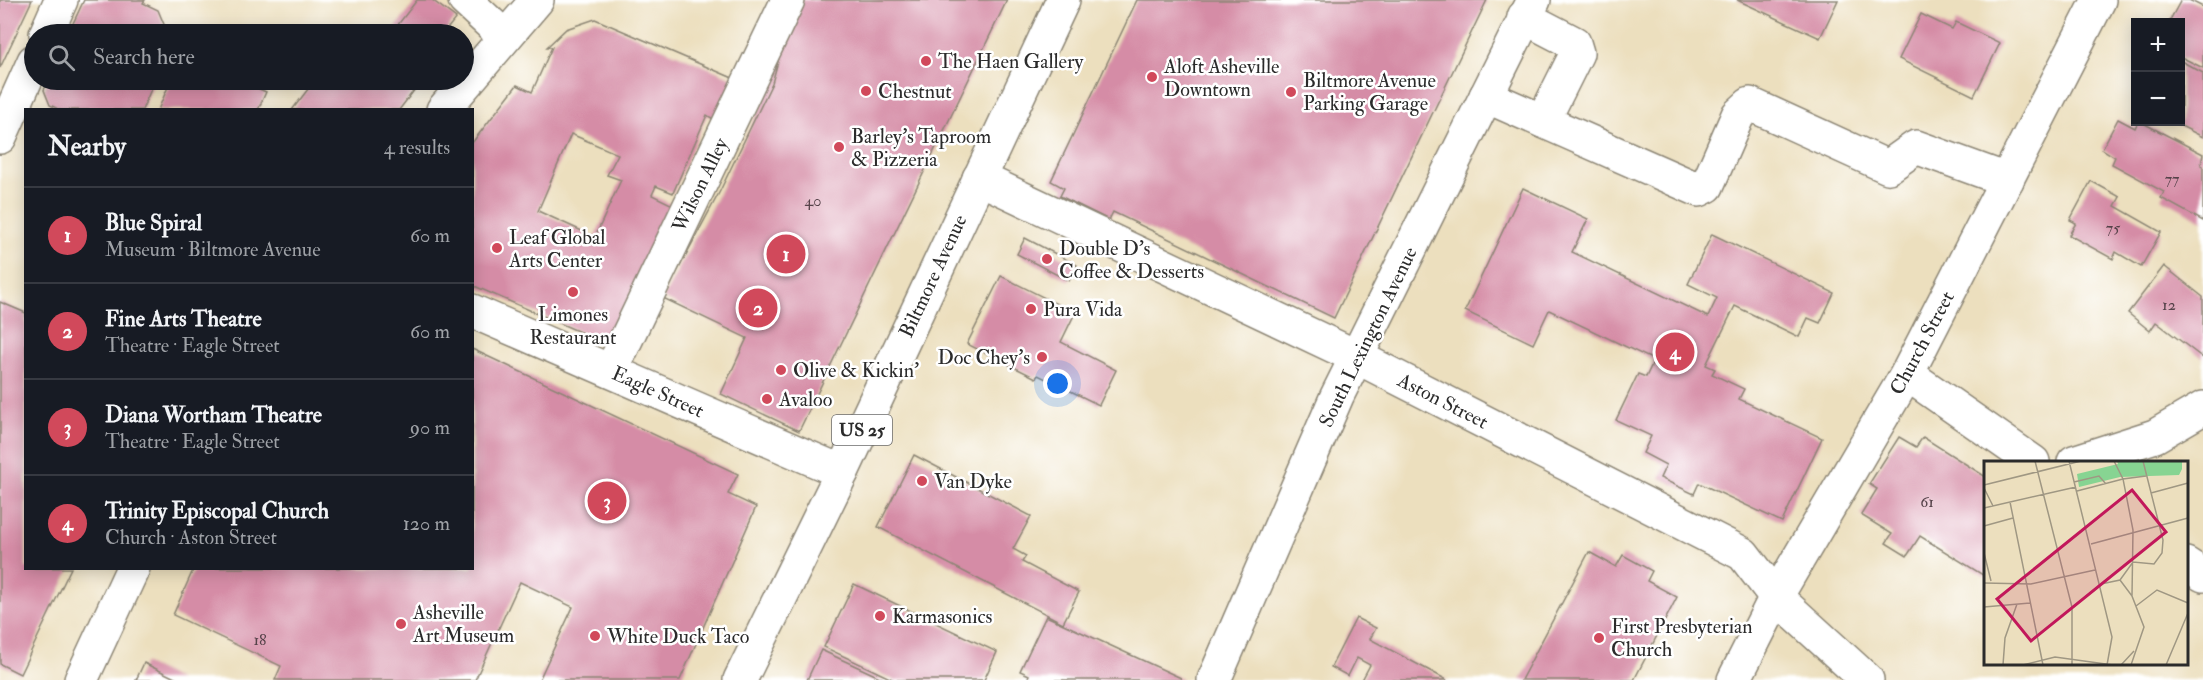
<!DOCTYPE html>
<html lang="en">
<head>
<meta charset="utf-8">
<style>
  body { margin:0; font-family:"IM FELL Double Pica",serif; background:#242831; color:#f1f3f6 }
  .controls { position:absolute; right:18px; top:18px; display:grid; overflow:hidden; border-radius:0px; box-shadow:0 3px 15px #0003 }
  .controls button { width:54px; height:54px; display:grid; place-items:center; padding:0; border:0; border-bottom:2px solid #363941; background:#171b24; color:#f1f3f6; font:30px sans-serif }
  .you { position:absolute; left:1058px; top:384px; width:21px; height:21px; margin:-15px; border:4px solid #fff; border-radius:50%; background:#1a73e8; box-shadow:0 0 0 9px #1a73e833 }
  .badge { display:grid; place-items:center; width:39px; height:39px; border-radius:50%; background:#d1495b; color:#fff; font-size:20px; font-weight:700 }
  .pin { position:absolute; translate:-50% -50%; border:3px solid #fff; box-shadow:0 2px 6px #0006 }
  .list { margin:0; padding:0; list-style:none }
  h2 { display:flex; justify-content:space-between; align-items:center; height:78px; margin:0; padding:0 24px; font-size:26px }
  h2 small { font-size:20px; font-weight:400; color:#9ea1a6 }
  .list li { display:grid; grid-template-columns:39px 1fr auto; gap:18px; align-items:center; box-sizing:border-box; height:96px; padding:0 24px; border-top:2px solid #363941 }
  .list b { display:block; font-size:22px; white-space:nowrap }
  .list p { margin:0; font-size:20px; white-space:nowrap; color:#9ea1a6 }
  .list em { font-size:20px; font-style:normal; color:#9ea1a6 }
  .icon { flex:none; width:33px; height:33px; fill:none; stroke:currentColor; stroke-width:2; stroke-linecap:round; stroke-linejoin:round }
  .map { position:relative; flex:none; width:2203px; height:680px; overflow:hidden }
  .search { position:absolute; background:#171b24; box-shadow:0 3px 15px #0003; left:24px; top:24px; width:450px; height:66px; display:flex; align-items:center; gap:15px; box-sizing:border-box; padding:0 21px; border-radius:33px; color:#9ea1a6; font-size:22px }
  .panel { position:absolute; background:#171b24; box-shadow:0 3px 15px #0003; left:24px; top:108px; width:450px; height:462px; border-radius:0px }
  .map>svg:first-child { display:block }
  .building { fill:#d58ca6; fill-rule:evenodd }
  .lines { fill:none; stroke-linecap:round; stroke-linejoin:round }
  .minor-casing { stroke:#8c8574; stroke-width:36 }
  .major-casing { stroke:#8c8574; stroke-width:36 }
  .minor { stroke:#fff; stroke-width:33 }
  .major { stroke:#fff; stroke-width:33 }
  .poi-dot { fill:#d1495b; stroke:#fff; stroke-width:2 }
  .labels { text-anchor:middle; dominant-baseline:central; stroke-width:5; stroke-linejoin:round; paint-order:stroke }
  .number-label { font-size:16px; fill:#56434a }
  .shield { fill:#fff; stroke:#6b6b6b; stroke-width:1.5 }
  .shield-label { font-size:18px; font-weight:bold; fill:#2b2b2b }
  .poi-label { font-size:20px; fill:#2b2b2b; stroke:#fff; text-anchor:start }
  .street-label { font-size:20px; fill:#2b2b2b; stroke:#fff }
  .inset-road { fill:none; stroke:#9f9783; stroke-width:1.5 }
  .view { fill:#c2185b; fill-opacity:0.15; stroke:#c2185b; stroke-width:3 }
  .inset-edge { fill:none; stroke:#2b2b2b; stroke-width:3 }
</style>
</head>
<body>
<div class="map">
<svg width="2203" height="680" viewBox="0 0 2203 680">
  <rect width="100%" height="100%" fill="#fff"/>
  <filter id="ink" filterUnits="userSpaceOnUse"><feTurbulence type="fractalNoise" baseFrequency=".0167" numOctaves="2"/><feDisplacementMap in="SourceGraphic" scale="12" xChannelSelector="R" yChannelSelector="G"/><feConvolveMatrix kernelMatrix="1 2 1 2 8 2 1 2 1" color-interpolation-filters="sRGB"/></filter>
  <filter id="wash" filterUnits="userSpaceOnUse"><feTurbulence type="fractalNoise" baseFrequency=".008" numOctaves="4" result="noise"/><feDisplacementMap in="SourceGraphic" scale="24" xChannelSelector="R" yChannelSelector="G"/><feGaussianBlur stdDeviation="1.35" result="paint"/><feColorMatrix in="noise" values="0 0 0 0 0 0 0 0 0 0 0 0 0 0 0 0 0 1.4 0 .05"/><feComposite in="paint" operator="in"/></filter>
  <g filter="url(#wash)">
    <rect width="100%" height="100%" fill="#ecdfbe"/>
    <g id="blocks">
      <g class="building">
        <path d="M0,0h32l-32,68z"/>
        <path d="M84,0h61l-2,3 15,7 10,24h-100z"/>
        <path d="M417,0h15l24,18 -13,16h-45l-5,-3z"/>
        <path d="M799,0h208l-208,431 -78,-37 26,-56 -84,-40 57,-107 52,-108 17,-61z"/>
        <path d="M1137,0h350l-153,318 -221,-106 -4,8 -49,-24 4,-8 -13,-7z"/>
        <path d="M1737,0h101l-18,38z"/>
        <path d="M2181,0h8l14,7v61l-22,-11v-35h-12z"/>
        <path d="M1921,14l31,15 4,-7 44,21 -26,53 -75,-37z"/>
        <path d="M595,19l147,63 -21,42 -14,-9 -34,78 -17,-7 -4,9 25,12 -65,139 -140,-61v-142l45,-58 15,7 20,-45h-5l19,-18zM571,134l47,20 -11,21 14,5 -26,57 -57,-26z"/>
        <path d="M2181,61l22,12v64l-30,-15h8z"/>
        <path d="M48,80h107l-13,30h-82l-10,-5 -6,-15z"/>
        <path d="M171,80h68l27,12 -8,18h-100z"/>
        <path d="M315,80h107l-23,30h-107z"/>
        <path d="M2118,119l17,9 3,-6h3l62,32 -2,11 2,1v55l-42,-23 3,-6 -52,-28 3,-7 -13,-8z"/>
        <path d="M2091,181l29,16 -5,9 46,26 -20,35 -25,-15 -3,7 -44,-24 7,-12 -6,-3z"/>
        <path d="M1523,188l65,31 -16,33 136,65 9,-19 -29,-14 24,-50 122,59 -14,30 -12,-5 -9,19 -64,-31 -29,59 9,4 -3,5 32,15 -5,10 83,39 -40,84 -83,-39 -5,11 -34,-16 6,-13 -23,-12 8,-17 -35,-16 22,-46 8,3 8,-17 -105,-50 -16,34 -68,-33z"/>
        <path d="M1025,238l52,27 -8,16 -52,-27z"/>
        <path d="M2164,266l39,31v61l-47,-36 -6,9 -22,-18z"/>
        <path d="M1001,276l74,37 -14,29 55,28 -17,35 -61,-30 -2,3 -69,-34z"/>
        <path d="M0,302l26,11v255h45l-51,106 -20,-10z"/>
        <path d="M472,349l266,125 -10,20 28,13 -76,173h-141l34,-73 -53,-25 -45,98h-200l6,-14 -108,-51 21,-47h278z"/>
        <path d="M1899,437l17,10 7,-10 63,40v100l-66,-41 -13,20 -21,-13 6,-9 -31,-19 16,-26 -8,-5z"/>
        <path d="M914,455l117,61 -18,33 13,7 -4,6 57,30 -16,31 -185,-96z"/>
        <path d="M1589,552l27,15 7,-12 29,16 -5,10 30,16 -43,83h-113z"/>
        <path d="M854,584l143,68 -13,28h-90l-70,-33z"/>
        <path d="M1046,616l135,62v2h-154l2,-5 -9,-4z"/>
        <path d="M1356,618l20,10 -6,11 77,41h-85l8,-15 -13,-7 -9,18 -17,-9z"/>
        <path d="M821,650l65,30h-79z"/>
        <path d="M144,663l35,17h-43z"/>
      </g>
    </g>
  </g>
  <g filter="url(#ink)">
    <use href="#blocks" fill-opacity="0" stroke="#8c8574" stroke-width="1.5"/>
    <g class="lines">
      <g class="minor-casing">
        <g id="minor">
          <path d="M465,0l40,37"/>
          <path d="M1524,17l50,26 3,10 -34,68"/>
          <path d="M46,34l15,-34"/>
          <path d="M1486,96l213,94 8,-4 31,-71 12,-11 138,63 28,-20 91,33"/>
          <path d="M443,110l94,-110"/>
          <path d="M0,137l34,-76"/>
          <path d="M979,178l378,179 386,197 33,43 91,83"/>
          <path d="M472,311l370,161"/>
          <path d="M611,371l177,-371"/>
          <path d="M1907,374l126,88"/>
          <path d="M2074,462l81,-26 48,-28"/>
          <path d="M2186,564l17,11"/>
          <path d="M81,680l52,-112"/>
          <path d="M1734,680l42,-83 131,-223 192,-374"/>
        </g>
      </g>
      <g class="major-casing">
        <g id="major">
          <path d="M740,680l102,-208 221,-472"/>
          <path d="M1214,680l123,-284 197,-396"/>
        </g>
      </g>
      <use href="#minor" class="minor"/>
      <use href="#major" class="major"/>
    </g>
  </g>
  <g class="poi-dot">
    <circle cx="926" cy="61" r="6"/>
    <circle cx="1152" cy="77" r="6"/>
    <circle cx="866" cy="91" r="6"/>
    <circle cx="1291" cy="92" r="6"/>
    <circle cx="839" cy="147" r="6"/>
    <circle cx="497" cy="248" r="6"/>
    <circle cx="1047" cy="259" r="6"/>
    <circle cx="573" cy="292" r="6"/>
    <circle cx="1031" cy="309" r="6"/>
    <circle cx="1042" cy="357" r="6"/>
    <circle cx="781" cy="370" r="6"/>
    <circle cx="767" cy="399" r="6"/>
    <circle cx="922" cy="481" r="6"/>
    <circle cx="880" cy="616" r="6"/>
    <circle cx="401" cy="624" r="6"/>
    <circle cx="595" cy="636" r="6"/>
    <circle cx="1599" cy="638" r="6"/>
  </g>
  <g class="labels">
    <g class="number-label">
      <text x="2172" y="179">77</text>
      <text x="813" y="201">40</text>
      <text x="2113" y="228">75</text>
      <text x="2169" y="305">12</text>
      <text x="1927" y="502">61</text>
      <text x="260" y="640">18</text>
    </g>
    <rect class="shield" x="832" y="415" width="60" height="30" rx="4.5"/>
    <g class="shield-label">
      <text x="862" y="430">US 25</text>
    </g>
    <g class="poi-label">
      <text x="938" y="61">The Haen Gallery</text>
      <text x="1164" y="66">Aloft Asheville<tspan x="1164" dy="23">Downtown</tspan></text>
      <text x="1303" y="80">Biltmore Avenue<tspan x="1303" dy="23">Parking Garage</tspan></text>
      <text x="878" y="91">Chestnut</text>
      <text x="851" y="136">Barley's Taproom<tspan x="851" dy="23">&amp; Pizzeria</tspan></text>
      <text x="509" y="237">Leaf Global<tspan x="509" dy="23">Arts Center</tspan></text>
      <text x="1059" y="248">Double D's<tspan x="1059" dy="23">Coffee &amp; Desserts</tspan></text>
      <text x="1043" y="309">Pura Vida</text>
      <text x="573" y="314" text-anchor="middle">Limones<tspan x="573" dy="23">Restaurant</tspan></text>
      <text x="1030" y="357" text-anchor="end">Doc Chey's</text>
      <text x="793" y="370">Olive &amp; Kickin'</text>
      <text x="779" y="399">Avaloo</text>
      <text x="934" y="481">Van Dyke</text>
      <text x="413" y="612">Asheville<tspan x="413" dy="23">Art Museum</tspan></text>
      <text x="892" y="616">Karmasonics</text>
      <text x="1611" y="626">First Presbyterian<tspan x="1611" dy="23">Church</tspan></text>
      <text x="607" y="636">White Duck Taco</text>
    </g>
    <g class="street-label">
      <text transform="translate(700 185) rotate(-64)">Wilson Alley</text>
      <text transform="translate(933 276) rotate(-65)">Biltmore Avenue</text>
      <text transform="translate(1368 337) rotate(-64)">South Lexington Avenue</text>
      <text transform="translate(1922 343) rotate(-62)">Church Street</text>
      <text transform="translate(658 392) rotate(24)">Eagle Street</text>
      <text transform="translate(1443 401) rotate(27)">Aston Street</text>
    </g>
  </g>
  <g transform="translate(1984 461)">
    <rect width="204" height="204" fill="#ecdfbe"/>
    <path d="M133,0h65v8l-3,6 -59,2 -41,10 -2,-13 41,-10z" fill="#87d492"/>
    <path class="inset-road" d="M51,0l37,146v58M85,0l43,176 -5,28M90,21l25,-6 7,8M0,24l97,-24M0,27l9,18M93,30l46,-12 -9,-18M167,32l37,-10M26,41l33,163M0,47l92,-21M0,65l29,-8M107,83l97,-26M0,92l7,28M136,119l12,16M0,122l47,1 64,-14M117,123l19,-4 13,-18 21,2 8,-11 1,-13 -20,-79M152,145l21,-16 31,13M0,146l46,-4M19,204l2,-27 12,-34M39,204l32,-8 58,8M137,204l13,-14M147,204l13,-38 -12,-31 1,-66 -10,-51 23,-3M182,204l22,-52"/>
    <path class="view" d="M148,29l34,42 -135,109 -34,-42z"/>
    <rect width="204" height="204" class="inset-edge"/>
  </g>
</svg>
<div class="controls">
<button>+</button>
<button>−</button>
</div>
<div class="you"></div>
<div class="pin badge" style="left:786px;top:254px">1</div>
<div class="pin badge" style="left:758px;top:308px">2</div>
<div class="pin badge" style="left:607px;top:501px">3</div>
<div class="pin badge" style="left:1675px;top:352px">4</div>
<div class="search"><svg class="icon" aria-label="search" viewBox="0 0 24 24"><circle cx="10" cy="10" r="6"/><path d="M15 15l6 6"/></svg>Search here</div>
<section class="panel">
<h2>Nearby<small>4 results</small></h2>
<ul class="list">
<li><span class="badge">1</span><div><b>Blue Spiral</b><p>Museum · Biltmore Avenue</p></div><em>60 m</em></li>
<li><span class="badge">2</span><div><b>Fine Arts Theatre</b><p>Theatre · Eagle Street</p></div><em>60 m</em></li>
<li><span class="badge">3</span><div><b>Diana Wortham Theatre</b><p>Theatre · Eagle Street</p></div><em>90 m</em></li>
<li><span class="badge">4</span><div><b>Trinity Episcopal Church</b><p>Church · Aston Street</p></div><em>120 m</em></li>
</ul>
</section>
</div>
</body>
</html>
